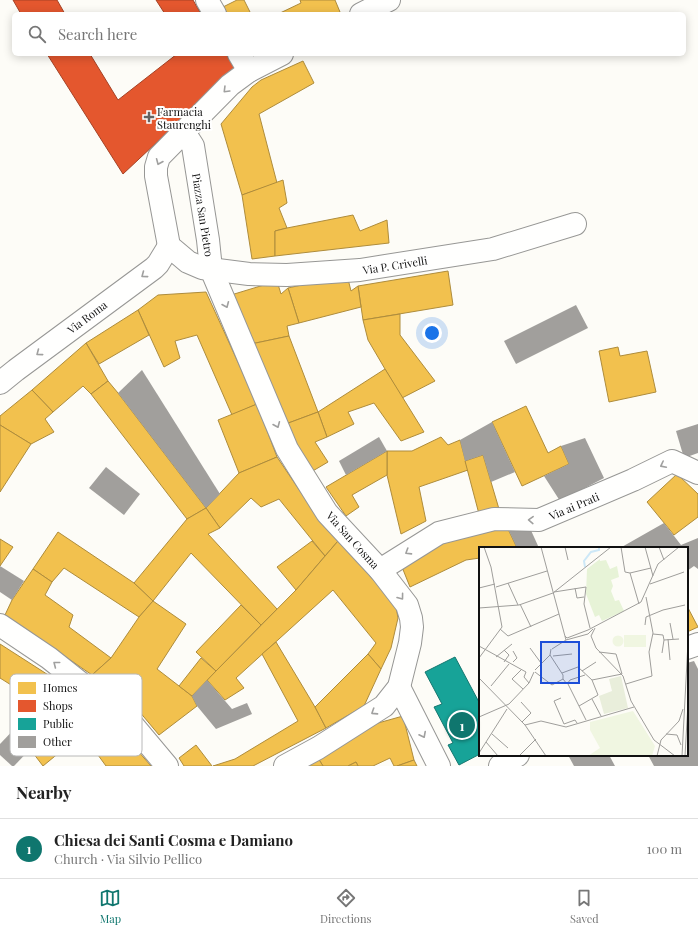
<!DOCTYPE html>
<html lang="en">
<head>
<meta charset="utf-8">
<style>
  body { margin:0; font-family:"Playfair Display",serif; background:#f6f6f6; color:#222 }
  .you { position:absolute; left:432px; top:333px; width:14px; height:14px; margin:-10px; border:3px solid #fff; border-radius:50%; background:#1a73e8; box-shadow:0 0 0 6px #1a73e833 }
  .badge { display:grid; place-items:center; width:26px; height:26px; border-radius:50%; background:#0f766e; color:#fff; font-size:13px; font-weight:700 }
  .pin { position:absolute; translate:-50% -50%; border:2px solid #fff; box-shadow:0 1px 4px #0006 }
  .list { margin:0; padding:0; list-style:none }
  h2 { display:flex; justify-content:space-between; align-items:center; height:52px; margin:0; padding:0 16px; font-size:17px }
  h2 small { font-size:13px; font-weight:400; color:#767676 }
  .list li { display:grid; grid-template-columns:26px 1fr auto; gap:12px; align-items:center; box-sizing:border-box; height:60px; padding:0 16px; border-top:1px solid #e0e0e0 }
  .list b { display:block; font-size:15px; white-space:nowrap }
  .list p { margin:0; font-size:13px; white-space:nowrap; color:#767676 }
  .list em { font-size:13px; font-style:normal; color:#767676 }
  .icon { flex:none; width:22px; height:22px; fill:none; stroke:currentColor; stroke-width:2; stroke-linecap:round; stroke-linejoin:round }
  .map { position:relative; flex:none; width:698px; height:766px; overflow:hidden }
  .search { position:absolute; background:#fff; box-shadow:0 2px 10px #0003; left:12px; right:12px; top:12px; height:44px; display:flex; align-items:center; gap:10px; box-sizing:border-box; padding:0 14px; border-radius:6px; color:#767676; font-size:15px }
  .sheet { height:112px; background:#fff }
  nav { display:flex; justify-content:space-around; align-items:center; box-sizing:border-box; height:56px; border-top:1px solid #e0e0e0; background:#fff; font-size:11px; color:#767676 }
  nav a { display:grid; justify-items:center; gap:2px }
  nav .on { color:#0f766e }
  .map>svg:first-child { display:block }
  .homes { fill:#f2c14e; stroke:#ae8c3c }
  .shops { fill:#e4572e; stroke:#a54225 }
  .public { fill:#17a398; stroke:#157770 }
  .building { fill:#a19f9c }
  .lines { fill:none; stroke-linecap:round; stroke-linejoin:round }
  .minor-casing { stroke:#979795; stroke-width:24 }
  .minor { stroke:#fffffe; stroke-width:22 }
  .oneway { stroke:#a0a09f }
  .poi-dot { fill:#646362; stroke:#fff; stroke-width:1.5 }
  .labels { text-anchor:middle; dominant-baseline:central; stroke-width:4; stroke-linejoin:round; paint-order:stroke }
  .poi-label { font-size:11px; fill:#111; stroke:#fff; text-anchor:start }
  .street-label { font-size:11px; fill:#111; stroke:#fff }
  .inset-river { fill:none; stroke:#cde8f7; stroke-width:2 }
  .inset-road { fill:none; stroke:#9f9e9b; stroke-width:1 }
  .view { fill:#1d4ed8; fill-opacity:0.15; stroke:#1d4ed8; stroke-width:2 }
  .inset-edge { fill:none; stroke:#111; stroke-width:2 }
  .key { fill:#fff; stroke:#b8b8b8; stroke-width:1 }
  .key-label { font-size:11px; fill:#111 }
</style>
</head>
<body>
<div class="map">
<svg width="698" height="766" viewBox="0 0 698 766">
  <rect width="100%" height="100%" fill="#fdfcf7"/>
  <g class="homes">
    <path d="M237,0h7l7,14h-23l-5,-7z"/>
    <path d="M300,0h35l5,12 -4,2h-58l23,-11z"/>
    <path d="M303,61l11,22 -55,31 18,69 -35,12 -21,-71 31,-37 9,-7z"/>
    <path d="M283,180l4,23 -8,5 8,20 -12,3v25l-23,3 -10,-64z"/>
    <path d="M353,215l7,16 27,-11 2,23 -114,13v-25l12,-3z"/>
    <path d="M448,271l5,34 -90,15 -5,-34z"/>
    <path d="M347,275l4,16 7,-5 3,21 -62,16 -11,-35z"/>
    <path d="M277,281l4,13 7,-6 11,35 -12,3 2,10 -38,8 -20,-49z"/>
    <path d="M206,292l51,112 -25,11 -35,-80 -22,6 5,17 -16,9 -26,-57 20,-15z"/>
    <path d="M138,310l11,25 -50,29 -13,-21z"/>
    <path d="M400,314v21l35,46 -33,17 -34,-58 -5,-20z"/>
    <path d="M289,336l29,76 -35,13 -32,-81z"/>
    <path d="M86,343l22,38 -17,13 -8,-8 -30,26 -21,-22z"/>
    <path d="M618,347l2,9 27,-5 9,41 -47,10 -10,-51z"/>
    <path d="M385,369l39,63 -23,9 -27,-38 -26,9 6,12 -27,13 -9,-25z"/>
    <path d="M108,381l10,12 88,115 -19,11 -96,-125z"/>
    <path d="M32,390l21,22 -8,7 9,13 -23,12 -31,-19v-9z"/>
    <path d="M257,404l20,53 -38,16 -21,-53z"/>
    <path d="M526,406l22,47 13,-7 8,18 -47,22 -30,-64z"/>
    <path d="M318,412l9,25 -12,5 13,20 -17,10 -28,-47z"/>
    <path d="M0,425l31,19 -31,48z"/>
    <path d="M441,437l7,8 12,-5 8,30 -49,17 7,34 -25,13 -14,-59v-24h25z"/>
    <path d="M387,451v24l-35,20 7,12 -13,9 -20,-29z"/>
    <path d="M483,455l16,54 -20,5 -14,-53z"/>
    <path d="M277,457l23,34 38,50 -13,15 -46,-57 -18,8 -10,-9 -31,30 -14,-20 33,-35z"/>
    <path d="M677,474l21,20v23l-24,18 -27,-33z"/>
    <path d="M206,508l14,20 -12,6 69,75 -16,16 -70,-72 -38,48 -19,-18 53,-64z"/>
    <path d="M508,529l9,19h-37v10l-14,2 -56,27 -10,-25 45,-28z"/>
    <path d="M58,532l76,51 19,18 -14,16 -75,-49 -12,14 -19,-13z"/>
    <path d="M0,539l13,8 -13,19z"/>
    <path d="M312,541l13,15 -29,34 -19,-23z"/>
    <path d="M338,541l57,60 3,17 -7,30 -10,21 -13,-15 8,-11 -43,-53 -97,88 8,10 -19,12 -18,-20 89,-90z"/>
    <path d="M33,569l19,13 -7,13 28,20 -4,12 42,31 -19,17 -87,-60 7,-15z"/>
    <path d="M153,601l33,23 -29,45 35,27 5,10 -38,29 -31,-37 -36,-23 19,-17 28,-41z"/>
    <path d="M241,605l20,20 -45,46 -20,-19z"/>
    <path d="M687,606l11,21 -11,5z"/>
    <path d="M276,642l39,65 11,21 -73,38h-40l22,-7 63,-38 -36,-67z"/>
    <path d="M0,644l78,50 -19,21 -59,-37z"/>
    <path d="M368,654l13,15 -17,37 -38,22 -11,-21z"/>
    <path d="M201,658l15,13 -24,25 -13,-10z"/>
    <path d="M78,694l46,41 -26,20 -15,-22 -40,33 -13,-17z"/>
    <path d="M403,716l11,44 -17,6h-3l-4,-8 -17,8h-15l-2,-4 -8,4h-25l-5,-8 53,-33z"/>
    <path d="M124,735l27,31h-45l-8,-11z"/>
    <path d="M196,745l16,21h-28l-5,-8z"/>
    <path d="M318,758l5,8h-21z"/>
    <path d="M414,760l3,6h-20z"/>
    <path d="M356,762l2,4h-10z"/>
  </g>
  <g class="shops">
    <path d="M13,0h44l8,14h-44z"/>
    <path d="M156,0h37l8,14h-36z"/>
    <path d="M47,54h43l28,46 59,-46h49l9,15 -112,105z"/>
  </g>
  <path class="public" d="M455,657l25,47v50l-21,11 -11,-20 5,-2 -19,-36 8,-3 -17,-32z"/>
  <g class="building">
    <path d="M576,305l12,23 -72,36 -12,-23z"/>
    <path d="M142,370l78,124 -14,14 -88,-115z"/>
    <path d="M492,422l23,50 -24,10 -8,-27 -18,6 -5,-21z"/>
    <path d="M698,424v29l-14,5 -8,-27z"/>
    <path d="M379,437l8,14 -41,24 -7,-14z"/>
    <path d="M585,438l19,40 -44,23 -16,-25 25,-12 -8,-18z"/>
    <path d="M106,467l34,27 -16,21 -35,-27z"/>
    <path d="M664,523l17,22 17,-7v31l-4,-3 -7,5v-23h-67z"/>
    <path d="M529,526l10,22h-22l-9,-19z"/>
    <path d="M0,566l24,15 -12,19 -12,-8z"/>
    <path d="M694,661l4,8v97h-44l-6,-11h39v-92z"/>
    <path d="M207,680l25,29 15,-6 5,11 -36,15 -19,-23 -5,-10z"/>
    <path d="M21,722l18,18 -25,26h-2l-12,-11v-11z"/>
    <path d="M568,755h41l6,11h-41z"/>
  </g>
  <g class="lines">
    <g class="minor-casing">
      <g id="minor">
        <path d="M207,0l8,14"/>
        <path d="M361,14l28,-14"/>
        <path d="M239,54l10,17"/>
        <path d="M282,54l-33,17 -19,14 -71,72 -3,10v9l13,70 19,16 14,6 47,6 38,1 73,-5 133,-21 82,-25"/>
        <path d="M184,132l9,14 15,94 3,29 76,180 40,64 53,57 27,35 4,13 1,9 -2,16 -11,44 -15,19 -66,42 -33,18"/>
        <path d="M0,383l16,-13 138,-102 4,-4 11,-18"/>
        <path d="M380,570l59,-37 55,-14 45,1 94,-40 39,-19 26,12"/>
        <path d="M0,625l49,33 82,65 36,43"/>
        <path d="M687,648l11,-4"/>
        <path d="M399,687l40,79"/>
        <path d="M500,766l18,-11"/>
      </g>
    </g>
    <use href="#minor" class="minor"/>
  </g>
  <defs><path id="oneway-chevron" d="M-2-3.5L2.5 0L-2 3.5" fill="none" stroke-width="1.6" stroke-linecap="round" stroke-linejoin="round"/></defs>
  <g class="oneway">
    <use href="#oneway-chevron" transform="translate(226 90) rotate(135)"/>
    <use href="#oneway-chevron" transform="translate(159 162) rotate(113)"/>
    <use href="#oneway-chevron" transform="translate(144 275) rotate(143)"/>
    <use href="#oneway-chevron" transform="translate(226 305) rotate(67)"/>
    <use href="#oneway-chevron" transform="translate(39 353) rotate(143)"/>
    <use href="#oneway-chevron" transform="translate(277 425) rotate(67)"/>
    <use href="#oneway-chevron" transform="translate(663 465) rotate(153)"/>
    <use href="#oneway-chevron" transform="translate(531 520) rotate(-178)"/>
    <use href="#oneway-chevron" transform="translate(408 552) rotate(148)"/>
    <use href="#oneway-chevron" transform="translate(401 597) rotate(53)"/>
    <use href="#oneway-chevron" transform="translate(56 664) rotate(-142)"/>
    <use href="#oneway-chevron" transform="translate(374 712) rotate(147)"/>
    <use href="#oneway-chevron" transform="translate(423 735) rotate(63)"/>
  </g>
  <path class="poi-dot" d="M147 111h4v4h4v4h-4v4h-4v-4h-4v-4h4z"/>
  <g class="labels">
    <g class="poi-label">
      <text x="157" y="111">Farmacia<tspan x="157" dy="13">Staurenghi</tspan></text>
    </g>
    <g class="street-label">
      <text transform="translate(203 215) rotate(81)">Piazza San Pietro</text>
      <text transform="translate(395 265) rotate(-9)">Via P. Crivelli</text>
      <text transform="translate(87 317) rotate(-37)">Via Roma</text>
      <text transform="translate(574 506) rotate(-23)">Via ai Prati</text>
      <text transform="translate(353 540) rotate(48)">Via San Cosma</text>
    </g>
  </g>
  <g transform="translate(479 547)">
    <rect width="209" height="209" fill="#fdfcf7"/>
    <path d="M142,129l7,32 -24,6 -5,-18 13,-5 -3,-12z" fill="#e9eedb"/>
    <path d="M121,12v2l6,-1 4,9 7,-3 2,11 -8,3 2,6 -2,5 4,10 4,-1 5,11 -22,10 -3,-6 -4,2 -9,-23 1,-25z" fill="#e7f3d7"/>
    <path d="M145,88h22v12h-22zM133.5 94a5.5 5.5 0 1 1 11 0a5.5 5.5 0 1 1-11 0ZM154,164l22,35 -3,10h-64l12,-8 -10,-18v-8z" fill="#f0f6e1"/>
    <path class="inset-river" d="M106,20l-1,-6 7,-9 8,-2v-3"/>
    <path class="inset-road" d="M62,0l25,93M86,0l3,13M142,0l4,25 5,1 9,31M166,0l8,29M180,0l5,13M151,26l21,-5M29,36l10,22M171,37l34,-12M17,40l51,-16M0,41l16,-4M96,41l2,10 7,-1M75,45l32,-5 -2,17 6,24M41,57l11,23M0,61l40,-3 34,-12 58,-46M191,76l3,16M166,78l1,-8 17,-7 22,-5M116,81l-4,8 5,12 27,28 8,25 23,39 21,16M21,82l8,7 51,-22M174,87l10,1 1,5 15,-1M86,89l2,2 21,-8 53,-28 17,-38 21,-17M189,92l2,21M0,99l47,26M51,101l11,15M73,102l14,-9 22,-6 5,-5M34,104l4,7 -4,4M183,106l2,-13M74,109l19,-2M17,110l16,-13M0,111l23,-31 -11,-60 -7,-20M25,115l5,-7 -5,-5M42,123l-9,9 11,10M56,123l15,-15M103,124l14,-9M47,125l-2,5 5,6M56,125l17,13 11,-6v-4l-13,-20 1,-6M83,126l16,-6 14,13 6,15 -19,11M0,131l46,47 21,31M84,132l4,5 3,-4 15,-5M113,133l30,-6 -6,-20 -17,-2M89,137l18,36M147,137l26,-8 -3,-24 4,-19 -7,-36M12,139l18,-22M82,151l-7,3 10,23 11,-4 2,3M113,152l9,17M42,155l10,11 -9,9M0,170l30,-13 20,-21 5,-11M46,178l16,-4 25,6 68,-20M13,187l16,14M187,187l11,1 4,10M7,195l12,14M0,206l28,-44M40,209l17,-17M178,209l4,-16 18,-19 4,-12M203,209l6,-114M206,209l3,-53"/>
    <path class="view" d="M62,95h38v41h-38z"/>
    <rect width="209" height="209" class="inset-edge"/>
  </g>
  <rect x="10" y="674" width="132" height="82" rx="6" class="key"/>
  <rect x="18" y="682" width="18" height="12" fill="#f2c14e"/>
  <rect x="18" y="700" width="18" height="12" fill="#e4572e"/>
  <rect x="18" y="718" width="18" height="12" fill="#17a398"/>
  <rect x="18" y="736" width="18" height="12" fill="#a19f9c"/>
  <g class="key-label">
    <text x="43" y="692">Homes</text>
    <text x="43" y="710">Shops</text>
    <text x="43" y="728">Public</text>
    <text x="43" y="746">Other</text>
  </g>
</svg>
<div class="you"></div>
<div class="pin badge" style="left:462px;top:725px">1</div>
<div class="search"><svg class="icon" aria-label="search" viewBox="0 0 24 24"><circle cx="10" cy="10" r="6"/><path d="M15 15l6 6"/></svg>Search here</div>
</div>
<section class="sheet">
<h2>Nearby<small></small></h2>
<ul class="list">
<li><span class="badge">1</span><div><b>Chiesa dei Santi Cosma e Damiano</b><p>Church · Via Silvio Pellico</p></div><em>100 m</em></li>
</ul>
</section>
<nav>
<a class="on"><svg class="icon" aria-label="map" viewBox="0 0 24 24"><path d="M3 6l6-2 6 2 6-2v14l-6 2-6-2-6 2zM9 4v14M15 6v14"/></svg>Map</a>
<a><svg class="icon" aria-label="directions" viewBox="0 0 24 24"><path d="M12 3l9 9-9 9-9-9zM9 14v-3h6M13 9l2 2-2 2"/></svg>Directions</a>
<a><svg class="icon" aria-label="saved" viewBox="0 0 24 24"><path d="M7 4h10v16l-5-4-5 4z"/></svg>Saved</a>
</nav>
</body>
</html>
